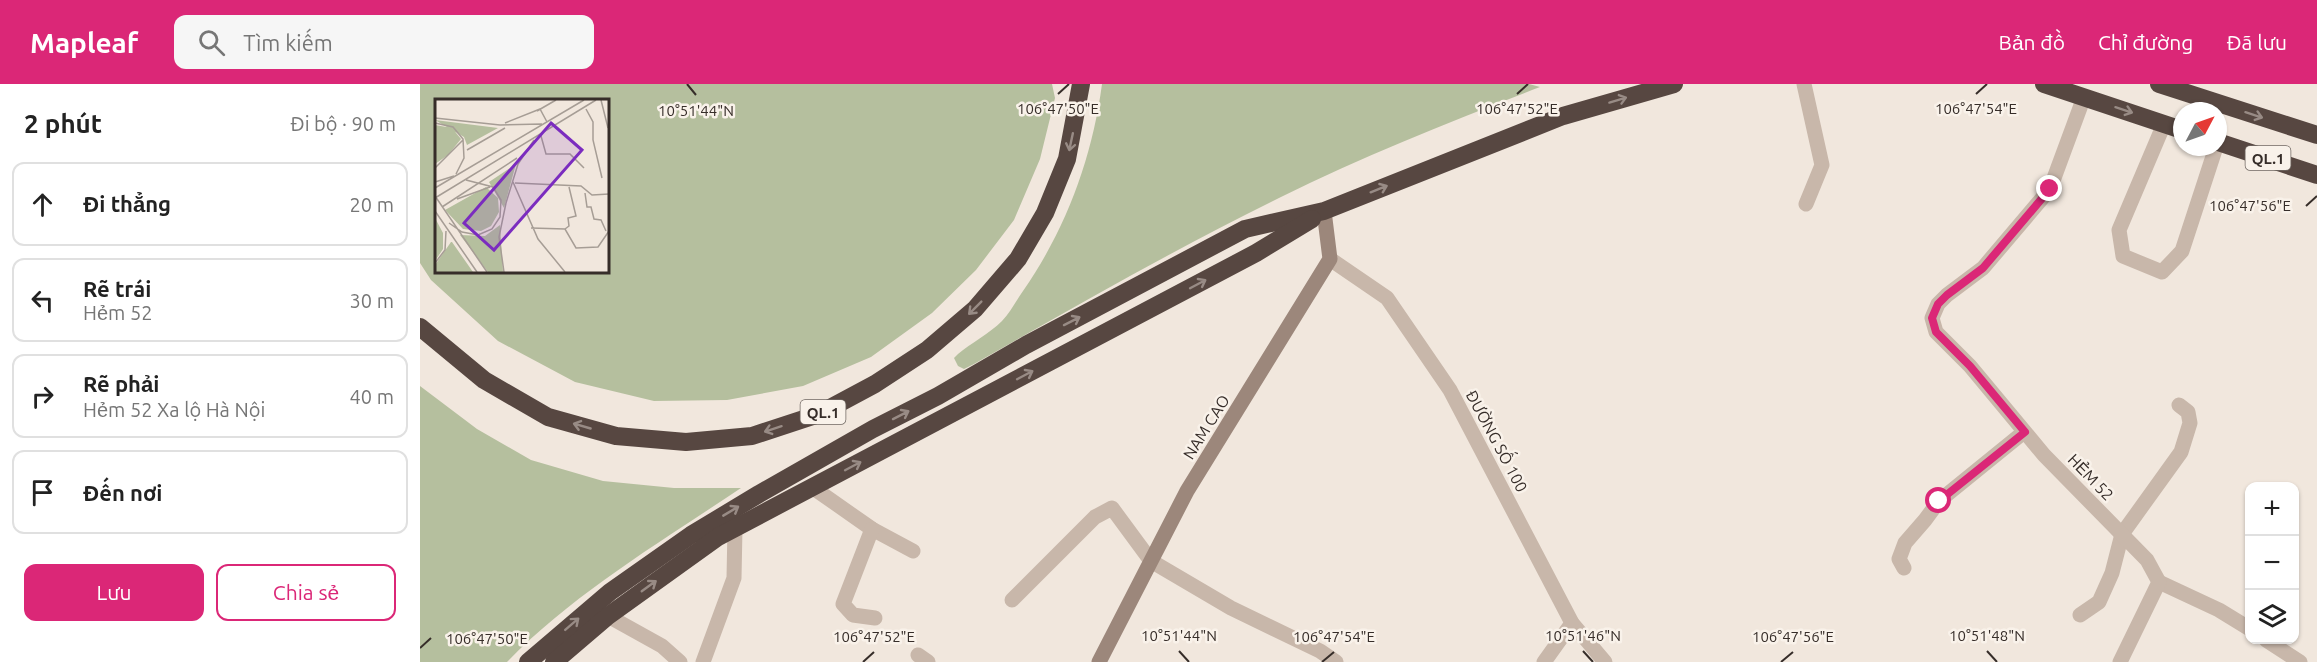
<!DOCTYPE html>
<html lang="vi">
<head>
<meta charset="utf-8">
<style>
  body { margin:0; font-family:Ubuntu,sans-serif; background:#f6f6f6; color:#222 }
  .controls { position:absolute; right:18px; bottom:18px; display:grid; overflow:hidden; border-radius:12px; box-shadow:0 2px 4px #0004 }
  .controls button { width:54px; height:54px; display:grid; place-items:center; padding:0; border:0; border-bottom:2px solid #e0e0e0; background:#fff; color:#222; font:30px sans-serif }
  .compass { position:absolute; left:1753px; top:18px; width:54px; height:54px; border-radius:50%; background:#fff; box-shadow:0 2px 4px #0004; rotate:49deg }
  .stop { position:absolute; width:18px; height:18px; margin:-14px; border:4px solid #db2777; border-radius:50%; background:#fff }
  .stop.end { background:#db2777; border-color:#fff; box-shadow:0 2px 6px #0008 }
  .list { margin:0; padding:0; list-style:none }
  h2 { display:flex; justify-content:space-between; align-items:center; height:78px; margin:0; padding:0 24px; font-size:26px }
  h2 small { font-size:20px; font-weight:400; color:#767676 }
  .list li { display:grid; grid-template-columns:39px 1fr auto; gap:18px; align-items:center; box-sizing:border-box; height:84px; margin:0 12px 12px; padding:0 12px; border:2px solid #e0e0e0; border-radius:12px }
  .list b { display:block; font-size:22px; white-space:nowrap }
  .list p { margin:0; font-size:20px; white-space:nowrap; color:#767676 }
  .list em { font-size:20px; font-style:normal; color:#767676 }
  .actions { display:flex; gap:12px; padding:18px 24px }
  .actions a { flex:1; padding:14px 0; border:2px solid #db2777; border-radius:12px; text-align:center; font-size:21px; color:#db2777 }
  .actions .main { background:#db2777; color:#fff }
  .icon { flex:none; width:33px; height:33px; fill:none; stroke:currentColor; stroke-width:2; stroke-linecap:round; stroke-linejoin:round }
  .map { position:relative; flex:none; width:1897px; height:578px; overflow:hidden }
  header { display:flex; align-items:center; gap:36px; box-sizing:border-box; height:84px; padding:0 30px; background:#db2777; color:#fff }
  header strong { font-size:28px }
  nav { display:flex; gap:33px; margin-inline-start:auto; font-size:21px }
  .search { width:420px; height:54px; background:#f6f6f6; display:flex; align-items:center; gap:15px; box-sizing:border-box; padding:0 21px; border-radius:12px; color:#767676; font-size:22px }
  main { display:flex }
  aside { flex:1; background:#fff }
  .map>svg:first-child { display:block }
  .green { fill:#b5bf9e; fill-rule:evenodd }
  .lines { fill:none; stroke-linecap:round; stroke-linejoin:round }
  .lane { stroke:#c8b7aa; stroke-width:15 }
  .street { stroke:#c8b7aa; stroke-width:15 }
  .secondary { stroke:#9c877b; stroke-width:15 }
  .highway { stroke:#574741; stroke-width:18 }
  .oneway { stroke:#988b85 }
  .route { stroke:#db2777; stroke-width:8 }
  .ticks { fill:none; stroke:#362d29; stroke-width:2 }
  .labels { text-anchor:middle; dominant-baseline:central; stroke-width:5; stroke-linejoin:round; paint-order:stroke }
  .shield { fill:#f9f2ea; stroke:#706863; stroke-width:1.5 }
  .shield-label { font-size:15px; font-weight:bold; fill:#362d29 }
  .street-label { font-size:16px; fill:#362d29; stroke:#f9f2ea }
  .inset-road { fill:none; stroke:#a69d95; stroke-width:1.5 }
  .view { fill:#7b2cbf; fill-opacity:0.15; stroke:#7b2cbf; stroke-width:3 }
  .inset-edge { fill:none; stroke:#362d29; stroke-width:3 }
  .ticks-label { font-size:15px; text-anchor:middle; fill:#362d29; stroke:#f9f2ea; stroke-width:5; stroke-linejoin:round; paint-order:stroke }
</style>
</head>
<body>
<header>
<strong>Mapleaf</strong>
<div class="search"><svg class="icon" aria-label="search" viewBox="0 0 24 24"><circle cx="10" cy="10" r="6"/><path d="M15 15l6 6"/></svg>Tìm kiếm</div>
<nav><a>Bản đồ</a><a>Chỉ đường</a><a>Đã lưu</a></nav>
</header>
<main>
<aside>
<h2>2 phút<small>Đi bộ · 90 m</small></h2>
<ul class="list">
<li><svg class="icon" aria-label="ahead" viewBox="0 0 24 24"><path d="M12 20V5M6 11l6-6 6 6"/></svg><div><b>Đi thẳng</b></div><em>20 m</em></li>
<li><svg class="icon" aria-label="left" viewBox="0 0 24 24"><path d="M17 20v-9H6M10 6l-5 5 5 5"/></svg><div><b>Rẽ trái</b><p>Hẻm 52</p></div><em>30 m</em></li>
<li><svg class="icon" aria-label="right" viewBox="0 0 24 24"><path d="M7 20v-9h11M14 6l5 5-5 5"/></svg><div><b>Rẽ phải</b><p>Hẻm 52 Xa lộ Hà Nội</p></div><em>40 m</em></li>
<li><svg class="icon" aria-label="arrive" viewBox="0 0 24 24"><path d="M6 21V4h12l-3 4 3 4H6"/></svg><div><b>Đến nơi</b></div></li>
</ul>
<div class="actions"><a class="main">Lưu</a><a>Chia sẻ</a></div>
</aside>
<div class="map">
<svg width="1897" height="578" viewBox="0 0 1897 578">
  <rect width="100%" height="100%" fill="#f1e7dd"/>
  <g class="green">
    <path d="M0,0h632l3,14 -15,61 -26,61 -38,50 -44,43 -61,44 -68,29 -76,14 -73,1 -79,-19 -77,-41 -67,-61 -11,-17zM188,16v172h-172v-172z"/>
    <path d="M682,0h427l11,3c-87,34 -175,68 -259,110 -104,51 -205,109 -307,167l-10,5 -6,-3 -4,-8 4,-4c13,-11 31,-20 44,-33 8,-8 14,-20 21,-30 43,-62 69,-132 79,-207z"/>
    <path d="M0,302l57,43 54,31 72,21 71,7h67c-79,53 -168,106 -234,174h-87z"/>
  </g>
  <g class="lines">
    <g class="lane">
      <path d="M1744,40l-45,106 4,26 39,16 20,-21 34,-104"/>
      <path d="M392,403l60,42 41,22"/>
      <path d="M452,445l-29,75 10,11 22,3"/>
      <path d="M1484,484l-5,-9 6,-16 20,-23 14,-19 85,-69"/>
      <path d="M1739,498l60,28 31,19"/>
      <path d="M592,516l83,-83 17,-9 39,53 80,47 89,43 16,11"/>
      <path d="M1660,531l19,-13 13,-29 10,-39 59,-82 9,-29 -2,-11 -9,-7"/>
      <path d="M188,532l54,30 18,16"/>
      <path d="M1846,556l34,22"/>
      <path d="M498,571l10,7"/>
      <path d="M283,578l31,-84 1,-50"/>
      <path d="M1124,578l28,-39"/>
    </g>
    <g class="street">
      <path d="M1384,0l18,81 -16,39"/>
      <path d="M1664,13l-34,92 -67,79 -36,27 -9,9 -6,14 4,14 34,34 74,89 103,105 12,22 -39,80"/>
      <path d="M910,175l57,39 63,92 122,233 33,39"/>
    </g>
    <path class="secondary" d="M679,578l88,-171 143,-232 -6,-48"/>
    <g class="highway">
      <path d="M1624,0l138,46"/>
      <path d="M1739,0l158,51"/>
      <path d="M1798,58l99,33"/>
      <path d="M0,243l64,53 64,37 68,19 70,6 66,-6 67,-22 56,-30 52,-34 48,-41 43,-50 27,-46 22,-54 14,-75"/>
      <path d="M108,578l82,-70 81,-57 68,-41 114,-65 65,-33 88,-51 219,-116 79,-18 239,-95 111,-32"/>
      <path d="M134,578l54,-46 110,-79 538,-284 56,-34"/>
    </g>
  </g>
  <defs><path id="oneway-shaft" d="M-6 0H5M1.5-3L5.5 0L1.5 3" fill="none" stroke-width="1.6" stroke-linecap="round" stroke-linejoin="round" transform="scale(1.5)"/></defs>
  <g class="oneway">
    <use href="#oneway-shaft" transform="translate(1198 16) rotate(-17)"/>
    <use href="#oneway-shaft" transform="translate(1704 26) rotate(18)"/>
    <use href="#oneway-shaft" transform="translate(1834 31) rotate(18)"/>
    <use href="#oneway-shaft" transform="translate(651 58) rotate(102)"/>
    <use href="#oneway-shaft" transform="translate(959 105) rotate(-22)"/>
    <use href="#oneway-shaft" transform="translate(778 200) rotate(-28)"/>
    <use href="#oneway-shaft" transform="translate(555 224) rotate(135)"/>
    <use href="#oneway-shaft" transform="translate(652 237) rotate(-27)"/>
    <use href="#oneway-shaft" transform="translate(605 291) rotate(-28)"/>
    <use href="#oneway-shaft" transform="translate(481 331) rotate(-27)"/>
    <use href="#oneway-shaft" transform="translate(162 342) rotate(-164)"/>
    <use href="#oneway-shaft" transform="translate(353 345) rotate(162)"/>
    <use href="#oneway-shaft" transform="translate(433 382) rotate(-28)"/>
    <use href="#oneway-shaft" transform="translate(311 427) rotate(-31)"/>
    <use href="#oneway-shaft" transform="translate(229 502) rotate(-36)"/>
    <use href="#oneway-shaft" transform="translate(152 540) rotate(-41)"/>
  </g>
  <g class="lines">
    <path class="route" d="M1519,417l86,-69 -55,-66 -34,-34 -4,-14 6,-14 9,-9 36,-27 67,-79"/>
  </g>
  <path class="ticks" d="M267,0l9,11M638,10l11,-10M1097,10l11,-10M1556,10l11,-10M1886,122l11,-10M0,564l11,-10M759,567l10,11M1163,567l10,11M1567,567l10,11M443,578l11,-10M902,578l12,-10M1361,578l12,-10"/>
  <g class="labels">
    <g class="shield">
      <rect x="1825.5" y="62" width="45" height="24" rx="4.5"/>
      <rect x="380.5" y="316" width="45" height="24" rx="4.5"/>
    </g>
    <g class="shield-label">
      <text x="1848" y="74">QL.1</text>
      <text x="403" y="328">QL.1</text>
    </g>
    <g class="street-label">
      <text transform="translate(786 343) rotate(-58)">NAM CAO</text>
      <text transform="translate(1077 357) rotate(62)">ĐƯỜNG SỐ 100</text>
      <text transform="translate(1671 393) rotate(46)">HẺM 52</text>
    </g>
  </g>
  <g transform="translate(15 15)">
    <rect width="174" height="174" fill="#f1e7dd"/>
    <path d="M0,21l63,8 -31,17 -3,-8zM0,26l17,3 9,11 -13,16 -13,9zM81,65l-12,44 -15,-26zM51,88l12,11 1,14 -8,14 -10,5 -18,-2 -18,-19zM0,119l8,15v16l-8,12zM65,126l3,47h-15l-28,-37 25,1zM16,143h1l21,30h-38v-7z" fill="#b5bf9e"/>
    <path class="inset-road" d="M166,1l7,28M151,10l7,13v18l9,38M102,12l19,-11M0,19l65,7 42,-1M0,24l18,4 10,12 1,19 -8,16M70,24l35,-14 7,13M106,37l5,18h24l14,14M32,51l38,-22M0,69l28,-28M0,83l19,-6M78,83l25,57 27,33M80,84l66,3 11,9 17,-1M0,89l149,-88M150,94l2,14h4l3,12 7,1 5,11M0,97l52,76M0,99l161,-98M22,100l33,-12M7,108l75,-49M0,112l42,61M14,124l13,9 16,3 14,-6 8,-12 1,-17 -8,-13 -27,-7M96,129l34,1 11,19 22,-1 11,-16M130,130l4,-3 -1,-8 8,-2 -7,-29M0,164l10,-13 1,-19M69,173l-5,-35 7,-34 12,-39 16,-24"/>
    <path class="view" d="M116,24l31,27 -88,100 -30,-27z"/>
    <rect width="174" height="174" class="inset-edge"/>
  </g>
  <g class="ticks-label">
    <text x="638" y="30">106°47'50"E</text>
    <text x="1097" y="30">106°47'52"E</text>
    <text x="1556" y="30">106°47'54"E</text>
    <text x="276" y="32">10°51'44"N</text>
    <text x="1830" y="127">106°47'56"E</text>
    <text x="759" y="557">10°51'44"N</text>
    <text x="1163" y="557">10°51'46"N</text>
    <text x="1567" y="557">10°51'48"N</text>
    <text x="454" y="558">106°47'52"E</text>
    <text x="914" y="558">106°47'54"E</text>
    <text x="1373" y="558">106°47'56"E</text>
    <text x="67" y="560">106°47'50"E</text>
  </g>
</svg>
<div class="controls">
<button>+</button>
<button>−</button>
<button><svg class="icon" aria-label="layers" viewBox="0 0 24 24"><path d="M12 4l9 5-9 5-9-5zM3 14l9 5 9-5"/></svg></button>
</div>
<svg class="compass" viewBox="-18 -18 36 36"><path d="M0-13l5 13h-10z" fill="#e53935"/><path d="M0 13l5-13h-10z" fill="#767676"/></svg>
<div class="stop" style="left:1519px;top:417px"></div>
<div class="stop end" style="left:1630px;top:105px"></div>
</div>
</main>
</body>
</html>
